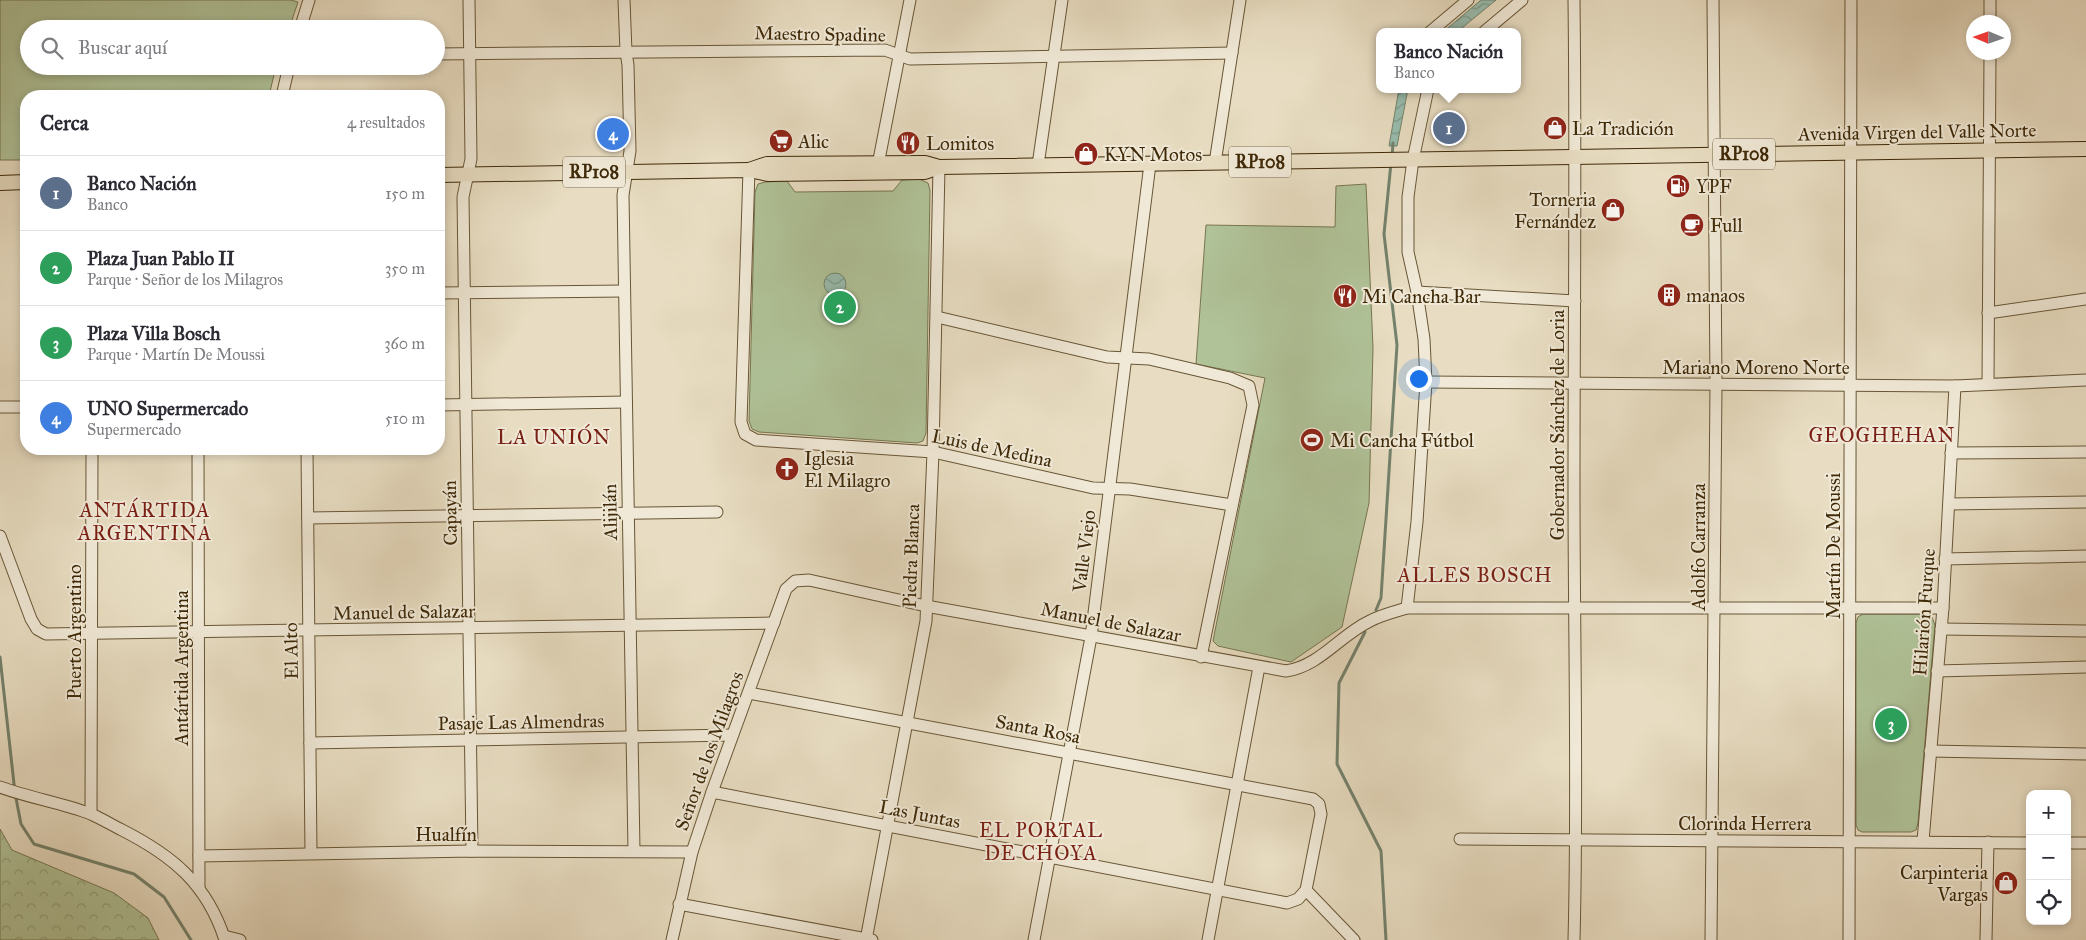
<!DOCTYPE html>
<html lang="es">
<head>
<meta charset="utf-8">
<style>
  body { margin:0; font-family:"IM FELL Great Primer",serif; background:#f2f2f3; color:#2b2b33 }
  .controls { position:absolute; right:15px; bottom:15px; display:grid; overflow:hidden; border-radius:10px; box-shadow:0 2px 8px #0003 }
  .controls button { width:45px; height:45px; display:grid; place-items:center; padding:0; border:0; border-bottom:1px solid #e1e1e2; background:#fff; color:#2b2b33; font:25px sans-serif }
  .compass { position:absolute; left:1966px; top:15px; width:45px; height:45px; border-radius:50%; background:#fff; box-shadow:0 2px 8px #0003; rotate:272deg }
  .you { position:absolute; left:1418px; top:378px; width:18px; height:18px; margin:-12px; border:4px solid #fff; border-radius:50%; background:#1a73e8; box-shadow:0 0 0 8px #1a73e833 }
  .badge { display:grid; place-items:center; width:32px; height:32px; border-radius:50%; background:#8f2418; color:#fff; font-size:16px; font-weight:700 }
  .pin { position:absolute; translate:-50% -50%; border:2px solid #fff; box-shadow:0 1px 5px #0006 }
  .popup { position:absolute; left:1376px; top:28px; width:145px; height:65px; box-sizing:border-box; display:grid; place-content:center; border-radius:10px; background:#fff; filter:drop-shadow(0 1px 4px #0005); font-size:16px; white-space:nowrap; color:#7c7c81 }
  .popup b { font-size:19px; color:#2b2b33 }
  .popup::after { content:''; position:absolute; left:50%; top:100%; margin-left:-10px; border:10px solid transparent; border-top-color:#fff }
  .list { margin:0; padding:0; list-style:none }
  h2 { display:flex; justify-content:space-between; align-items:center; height:65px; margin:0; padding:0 20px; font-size:21px }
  h2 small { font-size:16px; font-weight:400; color:#7c7c81 }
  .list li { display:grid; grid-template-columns:32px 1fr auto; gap:15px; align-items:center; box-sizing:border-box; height:75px; padding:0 20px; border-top:1px solid #e1e1e2 }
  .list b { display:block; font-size:19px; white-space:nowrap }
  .list p { margin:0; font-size:16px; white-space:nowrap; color:#7c7c81 }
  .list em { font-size:16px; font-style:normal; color:#7c7c81 }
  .icon { flex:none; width:28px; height:28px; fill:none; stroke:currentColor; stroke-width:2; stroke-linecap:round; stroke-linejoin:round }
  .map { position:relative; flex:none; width:2086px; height:940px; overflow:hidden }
  .search { position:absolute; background:#fff; box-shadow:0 2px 8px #0003; left:20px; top:20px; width:425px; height:55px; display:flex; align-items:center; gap:12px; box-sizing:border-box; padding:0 18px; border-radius:28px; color:#7c7c81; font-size:19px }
  .panel { position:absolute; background:#fff; box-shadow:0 2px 8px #0003; left:20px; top:90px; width:425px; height:365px; border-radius:20px }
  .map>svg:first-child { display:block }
  .forest { fill:url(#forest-crowns); stroke:#777650 }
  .park { fill:#b0c298; stroke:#777650 }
  .water { fill:url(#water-waves); stroke:#74826c }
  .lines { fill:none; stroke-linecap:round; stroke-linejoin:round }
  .stream { stroke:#74826c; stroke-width:3 }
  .minor-casing { stroke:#685636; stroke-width:13 }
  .major-casing { stroke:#3e2908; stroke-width:16 }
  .minor { stroke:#f0e9d7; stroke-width:11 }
  .major { stroke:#e8ddc2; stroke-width:14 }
  .labels { text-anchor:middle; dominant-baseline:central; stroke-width:4; stroke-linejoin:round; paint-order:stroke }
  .shield { fill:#f0e9d7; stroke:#736346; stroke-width:1 }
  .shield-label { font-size:18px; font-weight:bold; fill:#3e2908 }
  .street-label { font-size:19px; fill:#3e2908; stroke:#f0e9d7 }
  .poi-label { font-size:19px; fill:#3e2908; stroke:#f0e9d7; text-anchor:start }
  .neighbourhood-label { font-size:20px; letter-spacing:1px; fill:#7a1f14; stroke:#f0e9d7 }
</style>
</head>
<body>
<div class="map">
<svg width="2086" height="940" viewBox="0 0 2086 940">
  <defs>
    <pattern id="forest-crowns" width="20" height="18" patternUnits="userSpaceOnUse" patternTransform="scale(1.25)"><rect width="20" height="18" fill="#b0c298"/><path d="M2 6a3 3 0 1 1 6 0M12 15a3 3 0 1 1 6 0" fill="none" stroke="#919e7a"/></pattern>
    <pattern id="water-waves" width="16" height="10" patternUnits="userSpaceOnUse" patternTransform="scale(1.25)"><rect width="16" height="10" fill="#98bdae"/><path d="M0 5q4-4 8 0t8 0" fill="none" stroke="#7d9a8c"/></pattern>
  </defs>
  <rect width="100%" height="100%" fill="#e8ddc2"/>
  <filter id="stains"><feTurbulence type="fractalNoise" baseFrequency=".004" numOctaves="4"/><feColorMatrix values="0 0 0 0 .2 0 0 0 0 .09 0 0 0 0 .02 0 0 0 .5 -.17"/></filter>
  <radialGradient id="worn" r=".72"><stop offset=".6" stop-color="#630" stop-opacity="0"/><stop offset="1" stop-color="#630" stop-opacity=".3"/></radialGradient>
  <path class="forest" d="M0,829l12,21 102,43 34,25 11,22h-159z"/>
  <g class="park">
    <path d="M0,0h291l7,2 -9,27h-260v37h247l-7,30h-243v64h-26z"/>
    <path d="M919,179l9,4 2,7 -4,243 -3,8 -6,2 -158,-11 -7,-3 -3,-8 6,-229 3,-8 7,-2 22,-1 8,11 98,-1 9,-11z"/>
    <path d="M1366,184l7,164 -4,155 -27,124 -51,35 -73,-16 -5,-5 52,-263 -69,-14 10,-139 129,2 1,-41z"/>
    <path d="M1863,614h62l7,3 3,8 -17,198 -2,7 -5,2h-49l-4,-2 -2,-5v-202l2,-6z"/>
  </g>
  <g class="water">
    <path d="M1481,0h15l-39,32h-14z"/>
    <path d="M1399,89h9l-11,57h-8z"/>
    <circle cx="835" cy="284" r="11"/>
  </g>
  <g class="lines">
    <g class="stream">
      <path d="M1392,157l1,-14"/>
      <path d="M1376,610l5,-12 16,-253 -13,-111 7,-71"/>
      <path d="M1365,632l-26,51 -2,81 44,87 5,89"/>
      <path d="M0,657l15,136 6,31 13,20 100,30 30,23 27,43"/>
    </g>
    <g class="minor-casing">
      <g id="minor">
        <path d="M469,0l2,159 -8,38 9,654"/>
        <path d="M624,0l2,52 2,13 2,86 -7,44 11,656"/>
        <path d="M1990,22v-22"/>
        <path d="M300,29l9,-29"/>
        <path d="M1430,32l38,-32"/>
        <path d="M1484,32l38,-32"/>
        <path d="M436,54l449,-4 25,9 322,-6"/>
        <path d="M282,96l7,-30"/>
        <path d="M1215,163l25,-163"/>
        <path d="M1038,165l24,-165"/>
        <path d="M749,170l-8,252 4,12 11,6 177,12 160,36 37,1 102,16"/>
        <path d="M877,170l33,-170"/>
        <path d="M1417,292l158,9"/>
        <path d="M439,293l185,-2"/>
        <path d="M1988,313l98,-14"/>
        <path d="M937,317l170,40 42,2 81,19 19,8 4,19 -52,252"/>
        <path d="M1426,382l529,4 131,-6"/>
        <path d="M1988,384l2,-332"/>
        <path d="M439,405l187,-3"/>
        <path d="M0,407h26"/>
        <path d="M198,449l1,438"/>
        <path d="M307,449l4,404"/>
        <path d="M1951,453l135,-1"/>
        <path d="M1949,504l137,-2"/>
        <path d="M308,518l409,-6"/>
        <path d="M0,536l31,83 6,10 9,5 728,-11"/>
        <path d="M1945,559l141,-3"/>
        <path d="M1407,608l10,-86 9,-140 -2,-43 -7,-47 -9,-40v-55l5,-37 15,-71"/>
        <path d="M1941,629l145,2"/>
        <path d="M1937,671l149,-4"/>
        <path d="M310,743l422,-8"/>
        <path d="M1930,751l156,3"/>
        <path d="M0,787c30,11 62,16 91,27 11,5 21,11 31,16 51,26 85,54 103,110"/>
        <path d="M712,792l575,111 11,-4 8,-9 15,-76 -2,-10 -6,-5 -564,-106"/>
        <path d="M91,814l1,-365"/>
        <path d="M1460,839l570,4"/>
        <path d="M1923,841l20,-233 12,-222"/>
        <path d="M2067,843h19"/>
        <path d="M199,856l273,-5 220,1"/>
        <path d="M1306,890l48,50"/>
        <path d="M679,904l193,36"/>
        <path d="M224,936l16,4"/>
        <path d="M672,940l20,-88 20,-60 74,-203 9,-8 14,-1 117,26 360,65c34,-5 54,-36 84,-50 11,-6 24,-9 37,-13h536"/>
        <path d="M866,940l60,-319 7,-169 6,-285"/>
        <path d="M1034,940l57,-303 59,-473"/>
        <path d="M1208,940l51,-273"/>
        <path d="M1574,940c4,-151 0,-302 0,-453 0,-163 2,-325 0,-487"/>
        <path d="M1711,940l5,-555 -3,-385"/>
        <path d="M1849,940l2,-940"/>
        <path d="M1986,940l2,-98"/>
      </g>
    </g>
    <g class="major-casing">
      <g id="major">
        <path d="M749,170l18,-6 158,-1 14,4 1147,-18"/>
        <path d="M439,175l310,-5 19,4 157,-2 14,-5"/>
        <path d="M0,183l26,-1"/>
      </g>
    </g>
    <use href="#minor" class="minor"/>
    <use href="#major" class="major"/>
  </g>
  <defs>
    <g id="shop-disc" transform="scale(1.25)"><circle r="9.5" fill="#8f2418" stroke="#f0e9d7"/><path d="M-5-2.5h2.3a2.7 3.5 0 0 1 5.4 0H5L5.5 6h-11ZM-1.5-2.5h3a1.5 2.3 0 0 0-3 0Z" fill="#fff"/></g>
    <g id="supermarket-disc" transform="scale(1.25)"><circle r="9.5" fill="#8f2418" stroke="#f0e9d7"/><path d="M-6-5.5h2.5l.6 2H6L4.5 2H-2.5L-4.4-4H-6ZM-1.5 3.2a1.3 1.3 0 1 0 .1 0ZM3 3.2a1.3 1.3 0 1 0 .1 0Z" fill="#fff"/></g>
    <g id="restaurant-disc" transform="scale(1.25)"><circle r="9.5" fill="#8f2418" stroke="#f0e9d7"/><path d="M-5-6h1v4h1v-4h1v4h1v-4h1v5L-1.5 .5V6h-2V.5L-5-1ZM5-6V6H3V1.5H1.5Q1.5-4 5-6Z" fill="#fff"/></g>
    <g id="fuel-disc" transform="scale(1.25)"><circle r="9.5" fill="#8f2418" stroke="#f0e9d7"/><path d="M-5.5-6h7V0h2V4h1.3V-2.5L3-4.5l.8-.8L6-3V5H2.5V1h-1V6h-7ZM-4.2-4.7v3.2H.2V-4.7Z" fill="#fff"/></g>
    <g id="cafe-disc" transform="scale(1.25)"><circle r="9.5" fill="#8f2418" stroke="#f0e9d7"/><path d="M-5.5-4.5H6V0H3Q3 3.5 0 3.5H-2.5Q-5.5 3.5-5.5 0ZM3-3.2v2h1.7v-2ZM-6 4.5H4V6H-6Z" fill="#fff"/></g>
    <g id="building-disc" transform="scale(1.25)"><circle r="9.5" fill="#8f2418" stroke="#f0e9d7"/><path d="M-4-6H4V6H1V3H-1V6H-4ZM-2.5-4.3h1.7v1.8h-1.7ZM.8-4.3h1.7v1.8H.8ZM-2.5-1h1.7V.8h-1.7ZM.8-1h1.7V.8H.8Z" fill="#fff"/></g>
    <g id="stadium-disc" transform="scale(1.25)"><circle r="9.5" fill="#8f2418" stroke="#f0e9d7"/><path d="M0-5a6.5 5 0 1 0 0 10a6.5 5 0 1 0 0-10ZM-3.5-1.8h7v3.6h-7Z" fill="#fff"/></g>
    <g id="church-disc" transform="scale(1.25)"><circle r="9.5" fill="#8f2418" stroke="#f0e9d7"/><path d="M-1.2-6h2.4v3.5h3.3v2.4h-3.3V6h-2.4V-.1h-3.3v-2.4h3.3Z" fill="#fff"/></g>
  </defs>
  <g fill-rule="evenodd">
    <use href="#shop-disc" x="1555" y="128"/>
    <use href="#supermarket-disc" x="781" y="141"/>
    <use href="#restaurant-disc" x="908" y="143"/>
    <use href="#shop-disc" x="1086" y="154"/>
    <use href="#fuel-disc" x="1678" y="186"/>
    <use href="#shop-disc" x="1613" y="210"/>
    <use href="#cafe-disc" x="1692" y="225"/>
    <use href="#building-disc" x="1669" y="295"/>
    <use href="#restaurant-disc" x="1345" y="296"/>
    <use href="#stadium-disc" x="1312" y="440"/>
    <use href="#church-disc" x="787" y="469"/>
    <use href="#shop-disc" x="2006" y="883"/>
  </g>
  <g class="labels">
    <g class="shield">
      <rect x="1713" y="138.5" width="62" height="31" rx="4"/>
      <rect x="1229" y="146.5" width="62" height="31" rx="4"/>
      <rect x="563" y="156.5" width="62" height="31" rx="4"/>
    </g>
    <g class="shield-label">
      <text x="1744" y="154">RP108</text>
      <text x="1260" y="162">RP108</text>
      <text x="594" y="172">RP108</text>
    </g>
    <g class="street-label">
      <text transform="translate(820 34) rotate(1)">Maestro Spadine</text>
      <text transform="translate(1917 132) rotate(-1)">Avenida Virgen del Valle Norte</text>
      <text x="1756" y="367">Mariano Moreno Norte</text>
      <text transform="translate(1557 425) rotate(-90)">Gobernador Sánchez de Loria</text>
      <text transform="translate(992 448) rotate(12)">Luis de Medina</text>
      <text transform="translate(610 512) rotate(-91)">Alijilán</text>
      <text transform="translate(450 513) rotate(-91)">Capayán</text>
      <text transform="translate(1833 546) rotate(-90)">Martín De Moussi</text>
      <text transform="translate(1698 547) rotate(-90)">Adolfo Carranza</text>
      <text transform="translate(1084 551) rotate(-83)">Valle Viejo</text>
      <text transform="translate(911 556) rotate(-88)">Piedra Blanca</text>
      <text transform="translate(404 612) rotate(-1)">Manuel de Salazar</text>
      <text transform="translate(1924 612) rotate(-86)">Hilarión Furque</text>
      <text transform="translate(1111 622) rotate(11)">Manuel de Salazar</text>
      <text transform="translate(74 632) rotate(-90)">Puerto Argentino</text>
      <text transform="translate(291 651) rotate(-91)">El Alto</text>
      <text transform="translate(181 668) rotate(-90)">Antártida Argentina</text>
      <text transform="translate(521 722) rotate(-1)">Pasaje Las Almendras</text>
      <text transform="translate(1038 729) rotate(11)">Santa Rosa</text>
      <text transform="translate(709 751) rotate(-70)">Señor de los Milagros</text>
      <text transform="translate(920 814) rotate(11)">Las Juntas</text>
      <text x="1745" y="823">Clorinda Herrera</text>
      <text x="446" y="834">Hualfín</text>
    </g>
    <g class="poi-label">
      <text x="1572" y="128">La Tradición</text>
      <text x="798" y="141">Alic</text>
      <text x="926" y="143">Lomitos</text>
      <text x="1104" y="154">KYN Motos</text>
      <text x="1696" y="186">YPF</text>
      <text x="1596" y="199" text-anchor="end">Torneria<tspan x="1596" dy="22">Fernández</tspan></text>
      <text x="1710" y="225">Full</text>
      <text x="1686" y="295">manaos</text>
      <text x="1362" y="296">Mi Cancha Bar</text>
      <text x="1330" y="440">Mi Cancha Fútbol</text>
      <text x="804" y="458">Iglesia<tspan x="804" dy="22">El Milagro</tspan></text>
      <text x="1988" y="872" text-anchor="end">Carpinteria<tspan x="1988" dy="22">Vargas</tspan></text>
    </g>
    <g class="neighbourhood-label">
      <text x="1882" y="435">GEOGHEHAN</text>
      <text x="554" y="437">LA UNIÓN</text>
      <text x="145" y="510">ANTÁRTIDA<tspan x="145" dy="23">ARGENTINA</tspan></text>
      <text x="1475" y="575">ALLES BOSCH</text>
      <text x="1041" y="830">EL PORTAL<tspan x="1041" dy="23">DE CHOYA</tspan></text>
    </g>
  </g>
  <rect width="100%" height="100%" filter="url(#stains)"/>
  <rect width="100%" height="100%" fill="url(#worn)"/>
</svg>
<div class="controls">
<button>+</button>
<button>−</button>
<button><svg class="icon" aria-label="locate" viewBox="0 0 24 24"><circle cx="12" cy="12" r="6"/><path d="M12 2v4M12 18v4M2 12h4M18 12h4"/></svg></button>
</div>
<svg class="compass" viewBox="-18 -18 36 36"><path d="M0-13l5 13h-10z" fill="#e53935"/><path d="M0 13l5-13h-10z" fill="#7c7c81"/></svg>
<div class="you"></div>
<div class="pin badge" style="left:1449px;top:128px;background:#5c6f8a">1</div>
<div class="popup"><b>Banco Nación</b>Banco</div>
<div class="pin badge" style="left:840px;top:307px;background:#2e9e5b">2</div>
<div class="pin badge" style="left:1891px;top:724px;background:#2e9e5b">3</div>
<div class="pin badge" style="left:613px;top:134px;background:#3f7fe0">4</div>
<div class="search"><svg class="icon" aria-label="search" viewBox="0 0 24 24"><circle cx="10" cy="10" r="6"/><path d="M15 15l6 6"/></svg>Buscar aquí</div>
<section class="panel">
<h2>Cerca<small>4 resultados</small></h2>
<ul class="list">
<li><span class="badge" style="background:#5c6f8a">1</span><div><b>Banco Nación</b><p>Banco</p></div><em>150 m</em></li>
<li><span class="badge" style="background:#2e9e5b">2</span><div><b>Plaza Juan Pablo II</b><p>Parque · Señor de los Milagros</p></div><em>350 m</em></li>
<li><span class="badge" style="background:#2e9e5b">3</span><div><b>Plaza Villa Bosch</b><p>Parque · Martín De Moussi</p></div><em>360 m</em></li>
<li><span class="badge" style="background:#3f7fe0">4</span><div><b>UNO Supermercado</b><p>Supermercado</p></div><em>510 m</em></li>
</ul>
</section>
</div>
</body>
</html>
